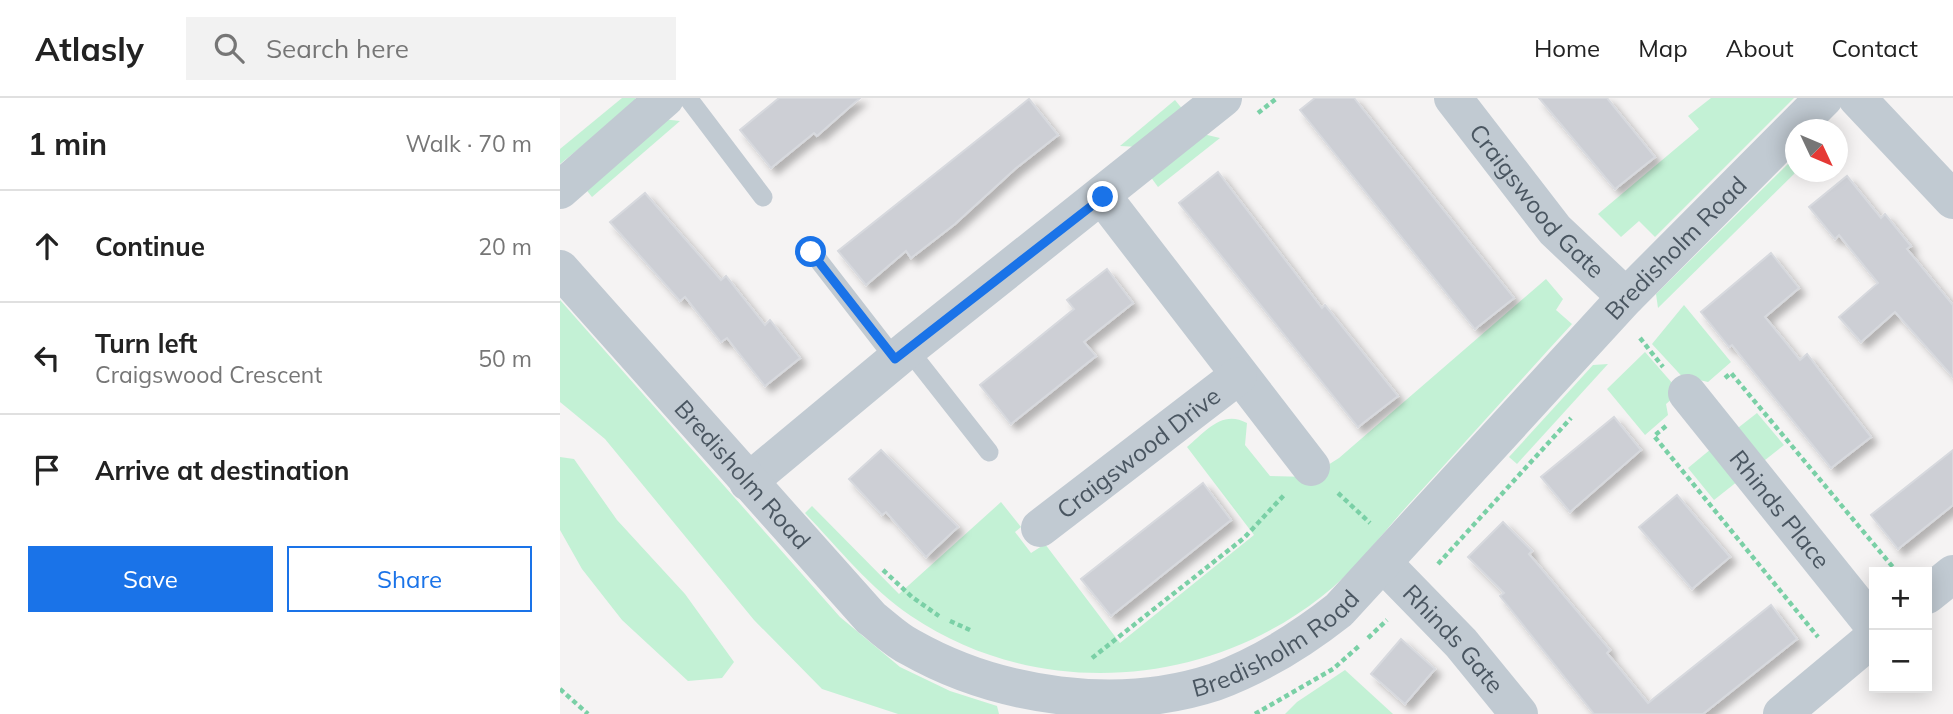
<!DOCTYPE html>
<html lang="en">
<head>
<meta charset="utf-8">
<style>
  body { margin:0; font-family:Mulish,sans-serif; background:#f2f2f2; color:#222 }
  .controls { position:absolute; right:21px; bottom:21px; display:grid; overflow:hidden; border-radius:0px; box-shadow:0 4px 18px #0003 }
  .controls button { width:63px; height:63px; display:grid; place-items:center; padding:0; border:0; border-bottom:2px solid #e0e0e0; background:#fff; color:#222; font:35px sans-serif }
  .compass { position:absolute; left:1225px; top:21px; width:63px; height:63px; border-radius:50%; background:#fff; box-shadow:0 4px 18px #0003; rotate:134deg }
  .stop { position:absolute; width:21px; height:21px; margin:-16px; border:5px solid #1a73e8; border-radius:50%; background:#fff }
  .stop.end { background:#1a73e8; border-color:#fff; box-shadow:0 2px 7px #0008 }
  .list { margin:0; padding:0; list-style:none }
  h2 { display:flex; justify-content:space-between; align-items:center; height:91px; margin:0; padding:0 28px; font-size:30px }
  h2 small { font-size:23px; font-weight:400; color:#767676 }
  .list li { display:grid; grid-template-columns:46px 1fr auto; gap:21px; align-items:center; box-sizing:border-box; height:112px; padding:0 28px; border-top:2px solid #e0e0e0 }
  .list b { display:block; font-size:26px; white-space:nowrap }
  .list p { margin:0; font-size:23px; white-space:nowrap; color:#767676 }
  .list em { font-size:23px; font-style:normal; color:#767676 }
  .actions { display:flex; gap:14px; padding:21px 28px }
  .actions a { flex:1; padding:16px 0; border:2px solid #1a73e8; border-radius:0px; text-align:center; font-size:24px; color:#1a73e8 }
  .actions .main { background:#1a73e8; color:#fff }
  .icon { flex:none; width:38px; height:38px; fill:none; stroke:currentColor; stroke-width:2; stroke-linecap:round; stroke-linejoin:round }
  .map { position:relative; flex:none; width:1393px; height:616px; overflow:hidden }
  header { display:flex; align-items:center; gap:42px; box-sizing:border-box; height:98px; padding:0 35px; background:#fff; border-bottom:2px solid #e0e0e0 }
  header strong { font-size:33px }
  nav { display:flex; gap:38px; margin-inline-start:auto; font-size:24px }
  .search { width:490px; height:63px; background:#f2f2f2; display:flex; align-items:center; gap:18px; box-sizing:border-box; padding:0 24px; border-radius:0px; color:#767676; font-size:26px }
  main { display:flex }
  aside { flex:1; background:#fff }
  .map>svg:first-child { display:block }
  .green { fill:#c3f1d5 }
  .building { fill:#cdcfd5; stroke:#d7d9de; stroke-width:2; filter:url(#shadow) }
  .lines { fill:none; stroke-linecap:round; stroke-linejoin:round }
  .path { stroke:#7ad0a6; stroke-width:4.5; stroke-dasharray:5 3.5; stroke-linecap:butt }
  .service { stroke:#c1cad2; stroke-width:19 }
  .minor { stroke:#c1cad2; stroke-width:38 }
  .tertiary { stroke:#c1cad2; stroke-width:38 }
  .route { stroke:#1a73e8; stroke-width:9 }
  .labels { text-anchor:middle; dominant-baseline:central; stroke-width:5; stroke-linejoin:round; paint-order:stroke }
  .street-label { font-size:24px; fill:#4a5661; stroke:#fff }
</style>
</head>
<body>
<header>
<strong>Atlasly</strong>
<div class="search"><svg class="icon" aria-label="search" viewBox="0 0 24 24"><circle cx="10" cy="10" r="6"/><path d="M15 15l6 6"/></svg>Search here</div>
<nav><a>Home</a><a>Map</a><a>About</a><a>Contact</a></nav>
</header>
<main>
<aside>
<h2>1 min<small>Walk · 70 m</small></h2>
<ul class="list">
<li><svg class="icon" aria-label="ahead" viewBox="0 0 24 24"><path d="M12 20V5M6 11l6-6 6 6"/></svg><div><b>Continue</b></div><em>20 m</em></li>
<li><svg class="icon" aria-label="left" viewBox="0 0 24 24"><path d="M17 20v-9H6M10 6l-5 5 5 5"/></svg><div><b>Turn left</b><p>Craigswood Crescent</p></div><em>50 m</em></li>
<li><svg class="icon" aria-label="arrive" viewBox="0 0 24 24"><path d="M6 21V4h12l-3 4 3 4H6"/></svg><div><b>Arrive at destination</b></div></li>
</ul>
<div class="actions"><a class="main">Save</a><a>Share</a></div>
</aside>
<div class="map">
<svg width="1393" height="616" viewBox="0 0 1393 616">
  <defs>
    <filter id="shadow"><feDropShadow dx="6" dy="6" stdDeviation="3.5" flood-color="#0004"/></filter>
  </defs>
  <rect width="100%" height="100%" fill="#f5f3f3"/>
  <g class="green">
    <path d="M62,0h13l3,3 -78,63v-15z"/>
    <path d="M1151,0h83l-139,139 -16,-16 -18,16 -23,-23 101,-85 -11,-13z"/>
    <path d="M615,2l9,11 -45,36 -19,-1z"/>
    <path d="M102,21l18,2 -88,76 -8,-10z"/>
    <path d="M643,36l17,4 -62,49 -8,-11z"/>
    <path d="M1235,59l1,15 -138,136 -2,-14z"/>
    <path d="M986,181l17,20 -7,11 16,14c-55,60 -109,121 -164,181 -27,30 -54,67 -87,92 -117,92 -286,103 -410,19 -40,-27 -73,-68 -106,-103l7,-7 87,88 102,-92 20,25 -6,5 16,21 14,-9 75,99 134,-108 -67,-88c18,-15 35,-38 60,-24l-2,22 25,31 39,1 30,-19z"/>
    <path d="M0,202l280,317 60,50 50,24 47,15 2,8h-101l-76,-25 -68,-69 -149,-181 -45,-37z"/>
    <path d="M1124,207l47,57 -23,20 -13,-3 -6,5 -37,-40z"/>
    <path d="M1085,254l35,40 -14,12 2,11 -23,20 -38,-46z"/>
    <path d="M1048,266l-91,100 -8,-7 84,-92z"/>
    <path d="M1197,315l27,32 -24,19 -26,-33z"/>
    <path d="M1151,351l27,32 -24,19 -26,-32z"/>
    <path d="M0,359l14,2 43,61 68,74 49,68 -12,16 -34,3 -66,-61 -40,-51 -22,-39z"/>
    <path d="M785,572l48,44h-108l12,-12z"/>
  </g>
  <g class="building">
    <path d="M219,0h81l-43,38 -3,-3 -43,35 -31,-38z"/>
    <path d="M755,0h39l160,200 -39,31 -175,-219z"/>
    <path d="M979,0h68l48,59 -40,32z"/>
    <path d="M469,1l29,36 -43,34 -60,55 -44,34 -5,-7 -40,34 -28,-34z"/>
    <path d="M658,74l104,136 3,-3 73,91 -40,31 -179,-224z"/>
    <path d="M1287,78l34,42 4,-4 26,32 -4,3 46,56v72l-58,-65 -34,30 -22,-25 39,-34 -39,-48 -4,4 -26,-32z"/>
    <path d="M85,95l76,87 5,-4 39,49 5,-5 30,38 -35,28 -38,-48 -6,4 -36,-45 -5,4 -70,-79z"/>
    <path d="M1211,155l28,35 -34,29 35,43 7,-6 64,83 -40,31 -99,-123 -3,2 -28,-35z"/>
    <path d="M547,171l26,34 -49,39 12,14 -85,68 -31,-39 94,-76 -7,-9z"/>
    <path d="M1054,319l27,33 -71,62 -29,-35z"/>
    <path d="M321,352l77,77 -32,30 -40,-45 -4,3 -33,-36z"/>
    <path d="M1393,352v55l-55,44 -27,-34z"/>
    <path d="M643,385l28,37 -120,96 -30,-37z"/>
    <path d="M1117,397l53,62 -38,32 -53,-62z"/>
    <path d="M943,424l29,29 -3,3 81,96 -3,3 41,50 123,-98 26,34 -94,75h-109l-94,-118 4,-3 -36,-36z"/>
    <path d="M841,541l34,30 -30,35 -34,-30z"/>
  </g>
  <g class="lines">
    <g class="path">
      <path d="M698,15l19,-15"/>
      <path d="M1080,240l23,29"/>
      <path d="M1165,280l6,-5 166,199"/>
      <path d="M1106,328l-12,10 164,201"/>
      <path d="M778,395l32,30"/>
      <path d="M878,466l133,-146"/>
      <path d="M323,472l29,27 27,19"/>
      <path d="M390,523l20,9"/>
      <path d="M808,540l19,-18"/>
      <path d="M532,560l152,-120 41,-44"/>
      <path d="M0,591l28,25"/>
      <path d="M695,616l78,-45 26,-23"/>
    </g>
    <g class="service">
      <path d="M128,0l75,99"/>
      <path d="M252,154l83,107"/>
      <path d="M348,251l81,103"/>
    </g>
    <g class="minor">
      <path id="s1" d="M893,0l102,132 71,67"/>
      <path d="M1297,0l96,102"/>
      <path d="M0,92l105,-92"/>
      <path d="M543,99l208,270"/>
      <path id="s2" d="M1127,295l187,233"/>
      <path d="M188,384l160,-133 315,-251"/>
      <path id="s3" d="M480,430l198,-152"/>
      <path id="s4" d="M824,466l77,79 58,71"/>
      <path d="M1367,497l26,-21"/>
      <path d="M1222,616l92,-77"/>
    </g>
    <path class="tertiary" id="s5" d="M0,171l311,349c13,10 25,22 39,29 88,50 208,67 305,35 46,-17 86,-42 124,-72l287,-313 198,-199"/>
  </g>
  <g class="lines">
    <path class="route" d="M251,154l84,107 208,-162"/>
  </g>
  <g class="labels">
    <g class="street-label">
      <text stroke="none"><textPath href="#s1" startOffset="133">Craigswood Gate</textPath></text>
      <text stroke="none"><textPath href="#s5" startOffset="1470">Bredisholm Road</textPath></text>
      <text stroke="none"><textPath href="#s3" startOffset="124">Craigswood Drive</textPath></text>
      <text stroke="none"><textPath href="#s5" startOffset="275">Bredisholm Road</textPath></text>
      <text stroke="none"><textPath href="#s2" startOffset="149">Rhinds Place</textPath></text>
      <text stroke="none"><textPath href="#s5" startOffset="903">Bredisholm Road</textPath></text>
      <text stroke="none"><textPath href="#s4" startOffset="102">Rhinds Gate</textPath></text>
    </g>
  </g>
</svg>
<div class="controls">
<button>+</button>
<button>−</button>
</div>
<svg class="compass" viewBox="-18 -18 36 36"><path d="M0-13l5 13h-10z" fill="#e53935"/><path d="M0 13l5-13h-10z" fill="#767676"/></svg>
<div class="stop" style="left:251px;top:154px"></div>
<div class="stop end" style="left:543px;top:99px"></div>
</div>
</main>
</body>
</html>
